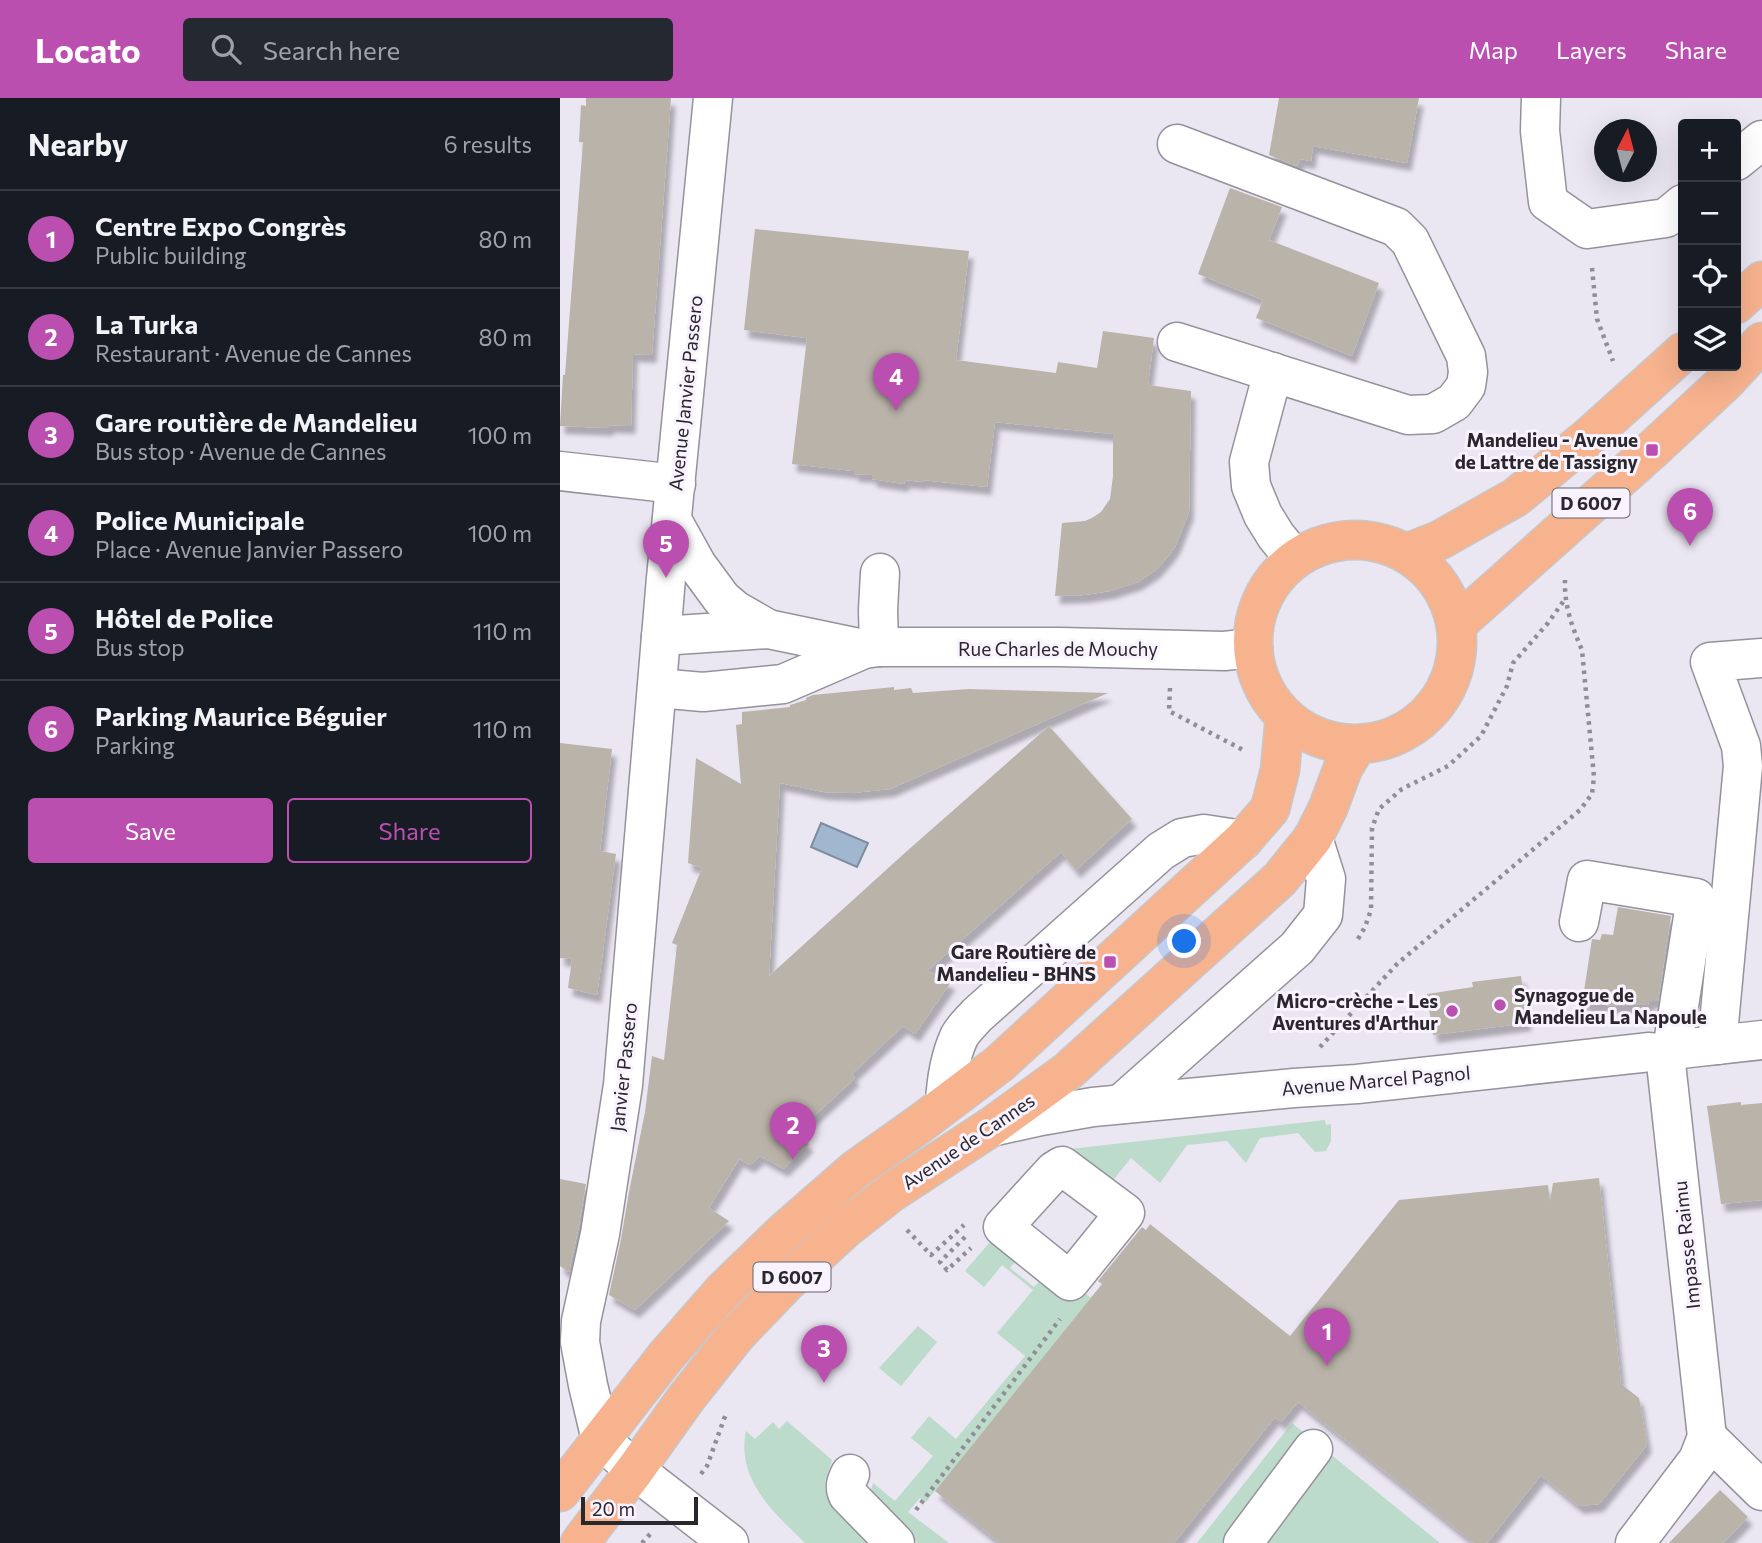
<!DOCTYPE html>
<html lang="en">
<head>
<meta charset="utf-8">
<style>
  body { margin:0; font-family:Commissioner,sans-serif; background:#242831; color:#f1f3f6 }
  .controls { position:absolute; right:21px; top:21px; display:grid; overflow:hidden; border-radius:7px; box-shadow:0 7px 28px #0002 }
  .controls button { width:63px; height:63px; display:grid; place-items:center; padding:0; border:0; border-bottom:2px solid #363941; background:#171b24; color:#f1f3f6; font:35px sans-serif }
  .compass { position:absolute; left:1034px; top:21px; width:63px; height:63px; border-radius:50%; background:#171b24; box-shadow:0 7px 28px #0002; rotate:6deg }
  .scale { position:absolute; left:21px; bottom:18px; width:117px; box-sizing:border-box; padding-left:7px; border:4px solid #2a282c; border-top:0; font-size:19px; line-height:24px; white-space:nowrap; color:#2a282c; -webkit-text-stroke:5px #f8f3ff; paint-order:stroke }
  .you { position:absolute; left:625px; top:844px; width:24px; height:24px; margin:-18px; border:5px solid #fff; border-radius:50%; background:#1a73e8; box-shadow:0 0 0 10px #1a73e833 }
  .badge { display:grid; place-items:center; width:46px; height:46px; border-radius:50%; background:#ba4fb0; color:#fff; font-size:23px; font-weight:700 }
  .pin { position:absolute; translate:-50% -58px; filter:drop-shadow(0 2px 4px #0008) }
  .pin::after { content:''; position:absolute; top:37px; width:24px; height:21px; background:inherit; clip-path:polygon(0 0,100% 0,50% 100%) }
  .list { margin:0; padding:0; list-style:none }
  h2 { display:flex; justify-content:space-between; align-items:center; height:91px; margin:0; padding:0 28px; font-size:30px }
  h2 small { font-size:23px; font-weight:400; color:#9ea1a6 }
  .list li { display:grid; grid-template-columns:46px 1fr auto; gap:21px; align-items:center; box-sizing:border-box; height:98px; padding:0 28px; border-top:2px solid #363941 }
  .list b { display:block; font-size:26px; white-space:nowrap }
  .list p { margin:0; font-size:23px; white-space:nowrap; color:#9ea1a6 }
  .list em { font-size:23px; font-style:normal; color:#9ea1a6 }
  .actions { display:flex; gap:14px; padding:21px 28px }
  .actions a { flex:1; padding:16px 0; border:2px solid #ba4fb0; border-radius:7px; text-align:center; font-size:24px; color:#ba4fb0 }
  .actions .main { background:#ba4fb0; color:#fff }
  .icon { flex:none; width:38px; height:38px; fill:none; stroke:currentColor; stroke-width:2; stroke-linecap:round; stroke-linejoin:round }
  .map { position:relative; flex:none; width:1202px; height:1445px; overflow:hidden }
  header { display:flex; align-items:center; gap:42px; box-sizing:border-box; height:98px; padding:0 35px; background:#ba4fb0; color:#fff }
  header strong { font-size:33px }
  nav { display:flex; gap:38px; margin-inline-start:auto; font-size:24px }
  .search { width:490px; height:63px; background:#242831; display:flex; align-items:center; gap:18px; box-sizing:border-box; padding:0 24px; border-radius:7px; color:#9ea1a6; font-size:26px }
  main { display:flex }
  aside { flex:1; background:#171b24 }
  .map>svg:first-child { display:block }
  .green { fill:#bcdbca }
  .water { fill:#a1b7d0; stroke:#7d8c9f; stroke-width:2 }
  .building { fill:#bab3a9; filter:url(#shadow) }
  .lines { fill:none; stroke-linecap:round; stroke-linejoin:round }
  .minor-casing { stroke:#96929c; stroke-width:41 }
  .major-casing { stroke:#c8c7c8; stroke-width:41 }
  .path { stroke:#908d96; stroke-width:4.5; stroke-dasharray:3.5 5; stroke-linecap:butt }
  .minor { stroke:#fff; stroke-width:38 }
  .major { stroke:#f7b28e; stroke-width:38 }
  .poi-dot { fill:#ba4fb0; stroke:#f8f3ff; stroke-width:2.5 }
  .labels { text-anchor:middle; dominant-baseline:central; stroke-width:6; stroke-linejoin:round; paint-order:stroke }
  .shield { fill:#f8f3ff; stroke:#68656b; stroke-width:2 }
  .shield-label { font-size:18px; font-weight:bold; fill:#2a282c }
  .street-label { font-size:19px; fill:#2a282c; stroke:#f8f3ff }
  .poi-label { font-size:19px; font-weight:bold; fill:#2a282c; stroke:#f8f3ff; text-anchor:end }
</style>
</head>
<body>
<header>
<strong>Locato</strong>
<div class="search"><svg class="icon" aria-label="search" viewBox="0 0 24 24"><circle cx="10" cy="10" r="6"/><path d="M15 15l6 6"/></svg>Search here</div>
<nav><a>Map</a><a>Layers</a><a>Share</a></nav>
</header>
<main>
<aside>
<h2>Nearby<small>6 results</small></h2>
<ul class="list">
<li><span class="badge">1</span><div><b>Centre Expo Congrès</b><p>Public building</p></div><em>80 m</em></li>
<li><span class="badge">2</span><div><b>La Turka</b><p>Restaurant · Avenue de Cannes</p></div><em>80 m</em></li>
<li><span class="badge">3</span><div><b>Gare routière de Mandelieu</b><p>Bus stop · Avenue de Cannes</p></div><em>100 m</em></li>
<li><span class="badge">4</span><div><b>Police Municipale</b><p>Place · Avenue Janvier Passero</p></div><em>100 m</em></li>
<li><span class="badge">5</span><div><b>Hôtel de Police</b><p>Bus stop</p></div><em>110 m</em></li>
<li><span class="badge">6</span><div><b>Parking Maurice Béguier</b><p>Parking</p></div><em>110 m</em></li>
</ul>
<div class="actions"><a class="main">Save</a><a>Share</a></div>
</aside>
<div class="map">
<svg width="1202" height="1445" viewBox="0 0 1202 1445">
  <defs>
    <filter id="shadow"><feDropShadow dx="4.5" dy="8" stdDeviation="2" flood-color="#0004"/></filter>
  </defs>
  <rect width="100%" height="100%" fill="#eae6f2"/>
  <g class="green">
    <path d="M765,1022l1,5 5,-1v17l-5,10 -11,1 -17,-19 -38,5 -14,25 -19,-22 -40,4 -27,38 -29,-25 -30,37 -48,-44z"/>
    <path d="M443,1129l24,21 -17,20 24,19 19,-20 38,31 -165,204 -6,-4 -12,14 41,31h-31l-46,-46 -1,-6 2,-8 22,18 38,-45 -22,-18 18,-22 27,23 69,-83 -28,-23 36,-43 -31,-25 -18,22 -19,-16z"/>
    <path d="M358,1228l19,16 -36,44 -22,-18z"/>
    <path d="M227,1323l45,39c-2,8 -8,19 -7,28 2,13 38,44 49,55h-69c-32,-31 -69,-64 -59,-112l9,8 18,-17 6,7z"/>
    <path d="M732,1325l148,120h-243z"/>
  </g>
  <path class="water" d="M261,725l47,20 -11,24 -46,-20z"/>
  <g class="building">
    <path d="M26,0h85l-19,257 -19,-1 -2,72 -22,-1v3l-49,-2 3,-51h2l18,-233h-4l2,-37 5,1z"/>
    <path d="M719,0h140l-12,65 -94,-17 -2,15 -11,-2 -3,7 -28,-11z"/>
    <path d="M670,90l52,19 -13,33 110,43 -27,73 -96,-38 7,-18 -65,-26z"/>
    <path d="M195,131l214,22 -13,109 100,13 2,-11 39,6 6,-37 51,7 -6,47 43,6 -2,121 -13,33 -6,9 -14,16 -18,12 -28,9 -26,4 -29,1 7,-73 23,-2 7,-3 9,-6 9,-13 3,-23v-42l-118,-12 -8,65 -64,-7v2l-18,-2 -1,4 -32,-5v-4l-18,-1v-3l-62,-7 15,-126 -63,-8z"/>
    <path d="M334,589v3l17,-2 2,5 56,-4 139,4 -218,96 -38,4 -28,-1 -44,-9 -11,193 138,-125 142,-125 83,93 -56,51 -15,-18 -134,119 24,11 -36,52 -12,-8 -51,48 3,4 -58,54 12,12 -25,25 -24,-13 -10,9 -11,-6 -30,49 20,13 -94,89 -26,-15 12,-56 8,-47 16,-80 7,-56 12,4 13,-115 -5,-2 30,-75 -14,-5 8,-105 45,26 -5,-59 6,-1v-12l48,-5v-2l16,-5v-2l7,-3z"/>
    <path d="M0,645l52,6 -12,102 16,3 -19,141 -29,-7 4,-29 -12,-1z"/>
    <path d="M1058,809l53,9 -13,85h-9l-1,4 -20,-1v2l-46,-2 10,-65 8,1 2,-6 11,1z"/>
    <path d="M961,878l6,47 -94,12 -6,-41 46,-7 -1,-5z"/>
    <path d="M1181,1004v3l21,-2v97l-41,4 -14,-98z"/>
    <path d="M1039,1080l22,206 18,14 8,47 -48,59 -20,2 -38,-31 -54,68h-13l-176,-141 -17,20 -6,-5 -101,126h-174l-65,-52 167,-207 -4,-3 44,-54 4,3 4,-6 140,112 109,-136 149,-15 2,17 3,-19z"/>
    <path d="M0,1081l26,5 -8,46 -9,42 -9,-6z"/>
    <path d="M1160,1392l28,27 -25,26h-54z"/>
  </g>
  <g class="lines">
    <g class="minor-casing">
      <g id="minor">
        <path d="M153,0l-47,480 -43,507 -23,149 -19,87 -1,21 8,43 13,55 34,30 94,73"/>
        <path d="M981,0l-1,33 8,71 39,27 79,-11 17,-14"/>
        <path d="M1176,63l26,-21"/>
        <path d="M617,244l231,73 25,-1 21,-12 12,-16 2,-14 -2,-16 -56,-115 -14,-14 -219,-83"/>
        <path d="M713,274l-24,90 2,24 12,29 13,21 19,23"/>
        <path d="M0,373l116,13"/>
        <path d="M112,422l25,45 25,34 13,11 33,19 96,20"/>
        <path d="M101,538l107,-7"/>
        <path d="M319,549l-1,-37 2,-37"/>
        <path d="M97,590l46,4 80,-8 81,-35 15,-2h181l164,4 29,-3"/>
        <path d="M1019,824l8,-42 109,18 -24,152"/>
        <path d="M1157,947l26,-279 -2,-20 -31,-84 52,-4"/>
        <path d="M385,1006c1,-23 4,-45 14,-67 4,-8 12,-15 18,-22l184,-164 21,-13 22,-4 39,6"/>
        <path d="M561,1006l176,-156 26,-33 3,-36 -13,-41"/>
        <path d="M431,1029l50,-11 52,-9 201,-19 63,-4 293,-32 15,2 7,-4 90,-10"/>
        <path d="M502,1068l63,47 -55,68 -67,-54 51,-56z"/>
        <path d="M1147,1339l55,54"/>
        <path d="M290,1376c-4,8 -6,13 -2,21l47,48"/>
        <path d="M683,1445l70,-94"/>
        <path d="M1075,1445l63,-83 9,-23 -42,-383"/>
      </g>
    </g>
    <g class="major-casing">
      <g id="major">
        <path d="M1176,206l26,-23"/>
        <circle cx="795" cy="544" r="102"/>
        <path d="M847,455l33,-13 76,-43 75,-62 92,-83"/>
        <path d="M897,526l195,-174 73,-68 37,-40"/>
        <path d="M0,1394l106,-136 57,-65 61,-59 71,-62 66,-47 78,-59 244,-224 27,-31 10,-39 5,-54"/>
        <path d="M20,1445l55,-73 52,-73 50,-63 48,-50 60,-55 47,-37 99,-65 77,-56 212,-192 33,-41 15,-30 15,-40 14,-23"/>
      </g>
    </g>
    <g class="path">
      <path d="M1032,170l5,51 16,42"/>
      <path d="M610,590l-1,23 74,39"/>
      <path d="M798,841l7,-12 6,-17 1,-82 7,-19 23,-20 46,-23 33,-30 26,-50 6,-23 35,-40 17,-24"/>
      <path d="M760,949l77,-83 183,-154 12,-16 2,-17 -12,-127c-10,-23 -18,-45 -17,-70"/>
      <path d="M347,1132l24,25 33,-30"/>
      <path d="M405,1139l-25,25 7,8 24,-22"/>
      <path d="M141,1376l6,-8 17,-47 2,-4"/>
      <path d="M356,1412l144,-191"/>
      <path d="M82,1445l10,-11"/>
    </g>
    <use href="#minor" class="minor"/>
    <use href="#major" class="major"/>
  </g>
  <g class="poi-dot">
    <rect x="1085" y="345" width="14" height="14" rx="3.5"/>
    <rect x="543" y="857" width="14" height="14" rx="3.5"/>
    <circle cx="940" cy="907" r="7"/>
    <circle cx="892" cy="913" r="7"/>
  </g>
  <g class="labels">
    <g class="shield">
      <rect x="992.5" y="390.5" width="77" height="29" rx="5"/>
      <rect x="193.5" y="1164.5" width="77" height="29" rx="5"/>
    </g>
    <g class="shield-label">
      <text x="1031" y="405">D 6007</text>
      <text x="232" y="1179">D 6007</text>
    </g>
    <g class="street-label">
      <text transform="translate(125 295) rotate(-84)">Avenue Janvier Passero</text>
      <text x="498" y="550">Rue Charles de Mouchy</text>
      <text transform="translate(63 969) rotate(-84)">Janvier Passero</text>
      <text transform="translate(816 982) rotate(-5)">Avenue Marcel Pagnol</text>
      <text transform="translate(408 1043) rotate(-34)">Avenue de Cannes</text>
      <text transform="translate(1126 1147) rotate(-96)">Impasse Raimu</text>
    </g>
    <g class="poi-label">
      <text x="1078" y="341">Mandelieu - Avenue<tspan x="1078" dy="22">de Lattre de Tassigny</tspan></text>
      <text x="536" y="853">Gare Routière de<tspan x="536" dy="22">Mandelieu - BHNS</tspan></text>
      <text x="954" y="896" text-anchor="start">Synagogue de<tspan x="954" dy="22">Mandelieu La Napoule</tspan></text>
      <text x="878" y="902">Micro-crèche - Les<tspan x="878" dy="22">Aventures d'Arthur</tspan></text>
    </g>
  </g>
</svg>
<div class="controls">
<button>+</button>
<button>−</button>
<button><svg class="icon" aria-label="locate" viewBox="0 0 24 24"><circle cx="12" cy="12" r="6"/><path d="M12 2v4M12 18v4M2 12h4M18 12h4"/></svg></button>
<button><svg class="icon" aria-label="layers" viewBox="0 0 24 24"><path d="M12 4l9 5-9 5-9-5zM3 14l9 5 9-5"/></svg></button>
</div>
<svg class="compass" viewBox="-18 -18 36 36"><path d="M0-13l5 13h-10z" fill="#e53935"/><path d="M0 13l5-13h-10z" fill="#9ea1a6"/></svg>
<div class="scale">20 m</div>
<div class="you"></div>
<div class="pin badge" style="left:767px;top:1268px">1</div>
<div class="pin badge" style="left:233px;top:1062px">2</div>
<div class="pin badge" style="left:264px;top:1285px">3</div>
<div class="pin badge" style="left:336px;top:313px">4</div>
<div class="pin badge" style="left:106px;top:480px">5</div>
<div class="pin badge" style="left:1130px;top:448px">6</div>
</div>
</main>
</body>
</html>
